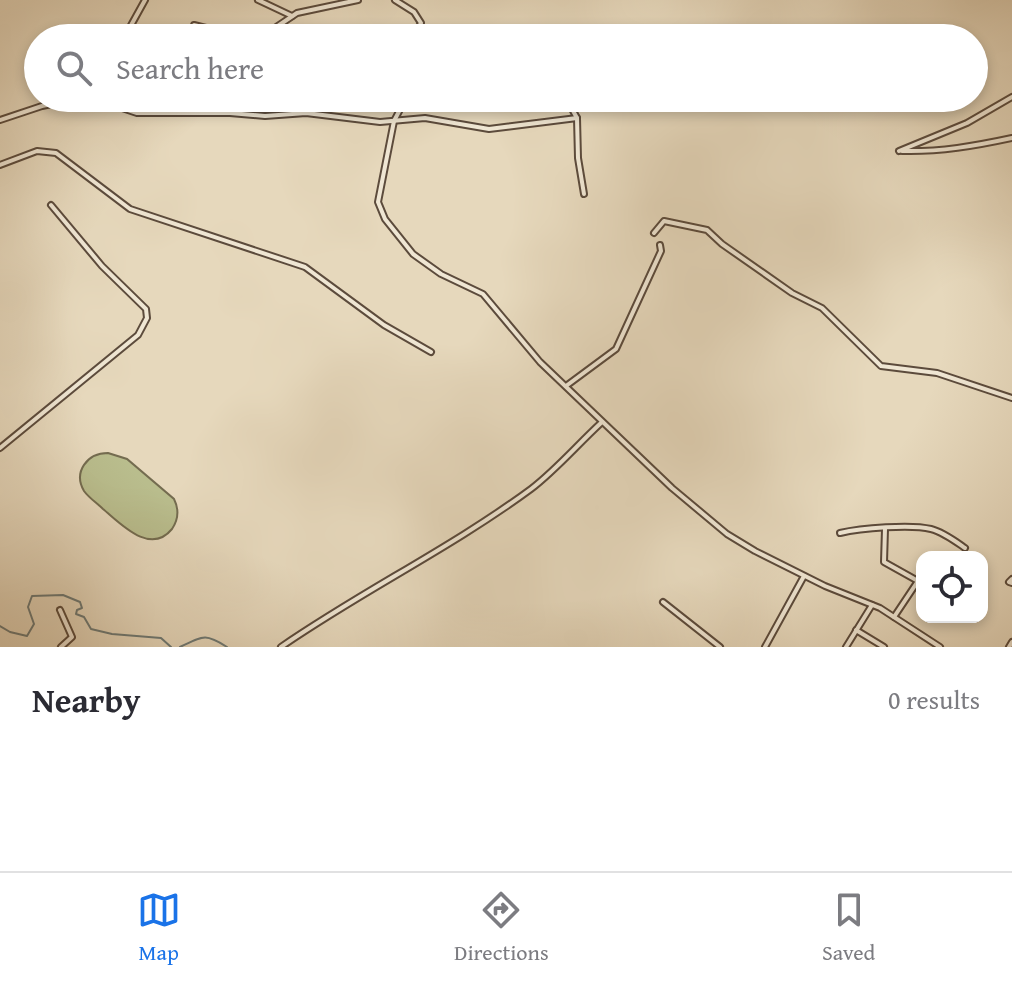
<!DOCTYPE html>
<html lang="en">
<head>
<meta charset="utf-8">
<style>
  body { margin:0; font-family:"Gentium Book Plus",serif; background:#f2f2f3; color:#2b2b33 }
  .controls { position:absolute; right:24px; bottom:24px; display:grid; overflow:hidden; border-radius:16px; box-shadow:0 4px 12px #0003 }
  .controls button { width:72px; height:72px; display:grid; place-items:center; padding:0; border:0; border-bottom:2px solid #e1e1e2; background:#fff; color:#2b2b33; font:40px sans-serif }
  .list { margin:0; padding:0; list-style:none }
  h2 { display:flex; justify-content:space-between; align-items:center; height:104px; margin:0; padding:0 32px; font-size:34px }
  h2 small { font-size:26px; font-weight:400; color:#7c7c81 }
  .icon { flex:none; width:44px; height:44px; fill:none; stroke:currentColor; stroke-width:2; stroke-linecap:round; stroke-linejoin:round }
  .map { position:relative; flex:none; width:1012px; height:647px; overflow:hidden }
  .search { position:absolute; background:#fff; box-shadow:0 4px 12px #0003; left:24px; right:24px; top:24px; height:88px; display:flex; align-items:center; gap:20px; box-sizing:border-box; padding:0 28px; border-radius:44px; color:#7c7c81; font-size:30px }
  .sheet { height:224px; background:#fff }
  nav { display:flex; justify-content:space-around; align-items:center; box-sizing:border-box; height:112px; border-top:2px solid #e1e1e2; background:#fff; font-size:22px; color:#7c7c81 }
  nav a { display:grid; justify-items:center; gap:4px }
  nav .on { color:#1a73e8 }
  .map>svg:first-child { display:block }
  .green { fill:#b9bd8d; stroke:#746c50; stroke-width:2 }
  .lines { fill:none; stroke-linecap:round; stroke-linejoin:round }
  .stream { stroke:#6e7a76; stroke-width:2 }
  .minor-casing { stroke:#5c4b3c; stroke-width:8 }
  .minor { stroke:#efe6d3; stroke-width:4 }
</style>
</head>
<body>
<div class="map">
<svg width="1012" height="647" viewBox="0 0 1012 647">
  <rect width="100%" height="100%" fill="#e6d8bc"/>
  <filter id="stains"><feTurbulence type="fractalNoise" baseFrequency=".0025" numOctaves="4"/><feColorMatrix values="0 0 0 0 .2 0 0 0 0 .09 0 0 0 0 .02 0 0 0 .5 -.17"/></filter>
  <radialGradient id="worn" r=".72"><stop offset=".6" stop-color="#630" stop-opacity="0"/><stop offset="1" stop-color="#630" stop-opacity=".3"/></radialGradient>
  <path class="green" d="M108,453l19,6 47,40c5,10 4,21 -2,30 -22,27 -52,-6 -69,-20 -6,-6 -14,-11 -19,-18 -11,-19 3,-38 24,-38z"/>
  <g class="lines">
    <g class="stream">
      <path d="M0,626l10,6 17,4 7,-12 -6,-17 4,-11 31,-1 17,7 2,6 -5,2 -1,4 8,3 7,12 21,5 49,4 10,9"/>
      <path d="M180,647c23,-11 25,-14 47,0"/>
    </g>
    <g class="minor-casing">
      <g id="minor">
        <path d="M258,0l34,16"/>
        <path d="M395,0l19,12 7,11 -9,15"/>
        <path d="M194,25l20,5 17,8"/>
        <path d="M124,38l21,-38"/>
        <path d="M260,38l37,-25 61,-13"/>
        <path d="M112,98l10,10 15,5h93l35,3 41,-3 74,9 45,-4 64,11 88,-11"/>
        <path d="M406,98l-12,23 -16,81 7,17 28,35 28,20 42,20 57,68 132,126 55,46 28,17 70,35 55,22 60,39"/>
        <path d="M566,98l11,20 1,40 6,36"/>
        <path d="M0,120l42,-14 39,-8"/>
        <path d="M899,151l68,-28 45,-26"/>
        <path d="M902,151c38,1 73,-5 110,-13"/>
        <path d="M0,165l37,-14 19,2 74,56 175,58 79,58 47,27"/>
        <path d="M654,233l10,-12 43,9 15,14 70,49 30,15 59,58 56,7 75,25"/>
        <path d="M566,386l50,-37 45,-98 -1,-6"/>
        <path d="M0,448l138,-113 9,-17 -1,-9 -44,-43 -51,-61"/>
        <path d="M885,529l-1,33 34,19 -24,36"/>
        <path d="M840,533c21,-5 71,-9 91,-4 12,3 24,12 34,19"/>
        <path d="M1012,579l-3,3 3,1"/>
        <path d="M663,602l57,45"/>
        <path d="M60,610l12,27 -11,10"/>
        <path d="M856,630l28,17"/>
        <path d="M281,647c81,-56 170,-99 250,-158 25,-19 47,-45 71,-67"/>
        <path d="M765,647l39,-71"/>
        <path d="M846,647l26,-42"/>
        <path d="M1009,647l3,-5"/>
      </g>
    </g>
    <use href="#minor" class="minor"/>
  </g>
  <rect width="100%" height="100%" filter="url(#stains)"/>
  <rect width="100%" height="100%" fill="url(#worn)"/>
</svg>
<div class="controls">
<button><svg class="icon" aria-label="locate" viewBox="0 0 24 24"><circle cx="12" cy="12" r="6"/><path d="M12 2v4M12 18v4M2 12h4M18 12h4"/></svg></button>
</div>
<div class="search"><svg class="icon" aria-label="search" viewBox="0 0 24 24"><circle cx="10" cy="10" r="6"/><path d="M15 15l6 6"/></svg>Search here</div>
</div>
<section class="sheet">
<h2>Nearby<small>0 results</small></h2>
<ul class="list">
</ul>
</section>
<nav>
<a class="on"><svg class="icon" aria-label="map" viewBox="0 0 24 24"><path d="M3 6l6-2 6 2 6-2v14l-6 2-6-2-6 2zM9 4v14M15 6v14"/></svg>Map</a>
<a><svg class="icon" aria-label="directions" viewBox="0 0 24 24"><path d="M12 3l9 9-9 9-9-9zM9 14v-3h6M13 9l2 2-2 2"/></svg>Directions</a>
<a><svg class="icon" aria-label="saved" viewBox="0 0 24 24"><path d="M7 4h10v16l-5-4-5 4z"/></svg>Saved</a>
</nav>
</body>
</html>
